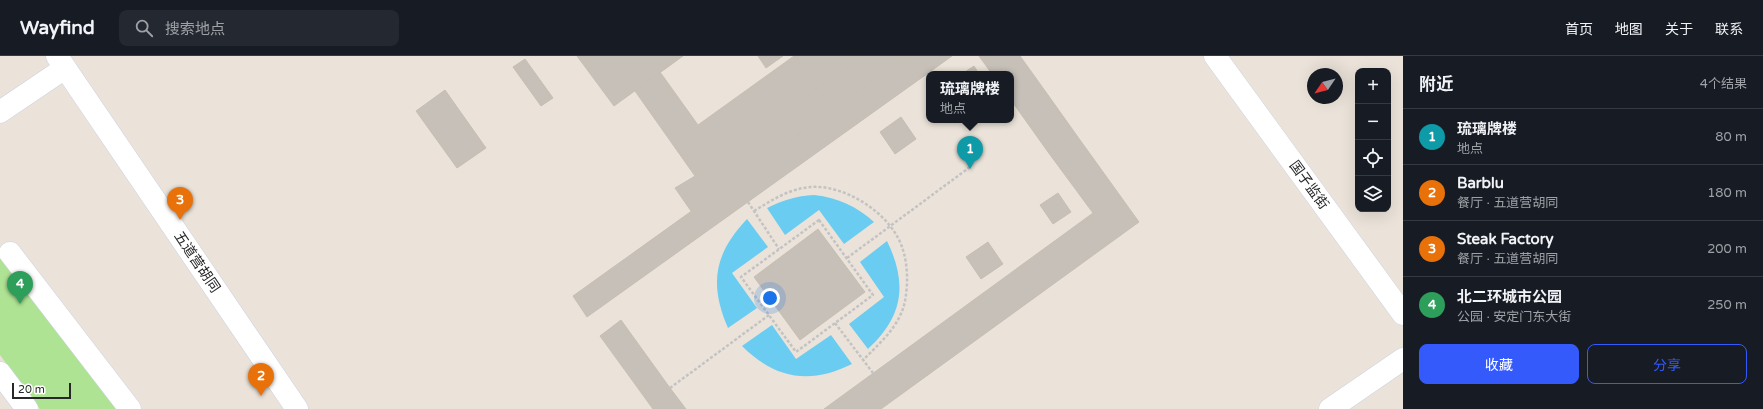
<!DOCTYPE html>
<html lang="zh">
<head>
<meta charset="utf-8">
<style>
  body { margin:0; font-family:"Varela Round","Noto Sans SC",sans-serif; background:#242831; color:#f1f3f6 }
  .controls { position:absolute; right:12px; top:12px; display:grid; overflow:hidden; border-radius:8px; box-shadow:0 4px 16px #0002 }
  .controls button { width:36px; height:36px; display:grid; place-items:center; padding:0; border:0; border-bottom:1px solid #363941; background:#171b24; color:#f1f3f6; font:20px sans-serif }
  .compass { position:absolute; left:1307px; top:12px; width:36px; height:36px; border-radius:50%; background:#171b24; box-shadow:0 4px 16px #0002; rotate:235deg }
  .scale { position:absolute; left:12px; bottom:10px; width:59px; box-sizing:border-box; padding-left:4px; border:2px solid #282828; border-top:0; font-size:11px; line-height:14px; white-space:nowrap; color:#282828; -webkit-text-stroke:3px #fff; paint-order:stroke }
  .you { position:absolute; left:770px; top:242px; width:14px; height:14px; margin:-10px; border:3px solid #fff; border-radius:50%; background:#1a73e8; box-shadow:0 0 0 6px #1a73e833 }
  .badge { display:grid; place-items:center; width:26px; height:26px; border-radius:50%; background:#345afc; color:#fff; font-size:13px; font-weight:700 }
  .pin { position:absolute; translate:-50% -33px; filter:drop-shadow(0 1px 2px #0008) }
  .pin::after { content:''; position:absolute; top:21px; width:14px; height:12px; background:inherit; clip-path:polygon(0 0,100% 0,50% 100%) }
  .popup { position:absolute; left:926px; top:15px; width:88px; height:52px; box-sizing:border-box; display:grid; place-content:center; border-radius:8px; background:#171b24; filter:drop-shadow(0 1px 3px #0005); font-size:13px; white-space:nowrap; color:#9ea1a6 }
  .popup b { font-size:15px; color:#f1f3f6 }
  .popup::after { content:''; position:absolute; left:50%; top:100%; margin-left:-8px; border:8px solid transparent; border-top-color:#171b24 }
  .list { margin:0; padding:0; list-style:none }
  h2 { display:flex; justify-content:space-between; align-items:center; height:52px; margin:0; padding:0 16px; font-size:17px }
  h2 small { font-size:13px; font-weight:400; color:#9ea1a6 }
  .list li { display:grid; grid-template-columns:26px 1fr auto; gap:12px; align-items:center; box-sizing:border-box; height:56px; padding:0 16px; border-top:1px solid #363941 }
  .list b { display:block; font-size:15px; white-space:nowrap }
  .list p { margin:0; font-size:13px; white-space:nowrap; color:#9ea1a6 }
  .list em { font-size:13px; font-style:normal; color:#9ea1a6 }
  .actions { display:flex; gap:8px; padding:12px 16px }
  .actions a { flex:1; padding:9px 0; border:1px solid #345afc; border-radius:8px; text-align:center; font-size:14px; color:#345afc }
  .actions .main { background:#345afc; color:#fff }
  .icon { flex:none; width:22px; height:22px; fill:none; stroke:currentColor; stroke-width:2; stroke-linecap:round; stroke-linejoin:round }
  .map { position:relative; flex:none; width:1403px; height:353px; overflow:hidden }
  header { display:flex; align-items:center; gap:24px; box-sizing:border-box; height:56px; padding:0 20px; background:#171b24; border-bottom:1px solid #363941 }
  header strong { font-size:19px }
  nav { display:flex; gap:22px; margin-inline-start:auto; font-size:14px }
  .search { width:280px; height:36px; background:#242831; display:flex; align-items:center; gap:10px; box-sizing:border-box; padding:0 14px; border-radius:8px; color:#9ea1a6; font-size:15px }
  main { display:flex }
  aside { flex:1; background:#171b24 }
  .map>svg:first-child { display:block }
  .green { fill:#afe394 }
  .water { fill:#69ccf0 }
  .building { fill:#c6c0b9; stroke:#c6bfb3 }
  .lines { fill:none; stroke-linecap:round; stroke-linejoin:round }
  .minor-casing { stroke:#ced2e1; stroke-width:23 }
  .path { stroke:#c3c3c3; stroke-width:2.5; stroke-dasharray:3 2; stroke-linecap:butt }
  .minor { stroke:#fff; stroke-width:22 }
  .labels { text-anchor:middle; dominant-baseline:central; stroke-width:3; stroke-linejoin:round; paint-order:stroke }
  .street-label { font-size:14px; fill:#282828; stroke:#fff }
</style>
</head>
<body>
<header>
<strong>Wayfind</strong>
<div class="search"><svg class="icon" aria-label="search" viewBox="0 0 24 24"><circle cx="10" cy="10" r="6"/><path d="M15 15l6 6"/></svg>搜索地点</div>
<nav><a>首页</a><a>地图</a><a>关于</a><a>联系</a></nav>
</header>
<main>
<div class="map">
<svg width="1403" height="353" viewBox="0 0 1403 353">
  <rect width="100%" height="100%" fill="#ebe3d9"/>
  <path class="green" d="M0,197l120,156h-80l-40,-54z"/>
  <g class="water">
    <path d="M814,139c25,3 42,11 60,27l-30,22 -25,-34 -34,25 -18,-27c16,-8 29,-12 47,-13z"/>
    <path d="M747,163l21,28 -36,26 25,35 -29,20c-19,-44 -14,-74 19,-109z"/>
    <path d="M887,185c21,43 16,76 -19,108l-19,-25 35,-27 -24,-35z"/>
    <path d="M772,269l24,34 35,-24 21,29c-42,21 -77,15 -110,-18z"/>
  </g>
  <g class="building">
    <path d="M577,0h106l-69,50z"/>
    <path d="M758,0h25l-17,12z"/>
    <path d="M794,0h69l-168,120 -60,-85 25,-19 38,53z"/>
    <path d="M863,0h45l-217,155 -16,-23 20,-12z"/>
    <path d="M908,0h44l-365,261 -14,-21z"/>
    <path d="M979,0h41l23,32 -27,19 -5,-7v-26h-19z"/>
    <path d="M525,3l28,39 -12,8 -28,-39z"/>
    <path d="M974,10l5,8h-17z"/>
    <path d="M1043,32l32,45 -27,19 -32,-45z"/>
    <path d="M445,34l41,58 -29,20 -41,-57z"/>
    <path d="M901,61l15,22 -21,15 -15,-22z"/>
    <path d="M1075,77l64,89 -258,187h-57l269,-196 -45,-61z"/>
    <path d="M1058,137l13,19 -18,12 -13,-19z"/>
    <path d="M818,173l47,63 -65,48 -46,-63z"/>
    <path d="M988,186l15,22 -22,15 -15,-22z"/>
    <path d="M621,264l49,68 16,21h-33l-53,-73z"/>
  </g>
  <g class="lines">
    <g class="minor-casing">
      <g id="minor">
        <path d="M57,0l240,353"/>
        <path d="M1215,0l188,258"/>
        <path d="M0,56l65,-44"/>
        <path d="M10,197l120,156"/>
        <path d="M0,317l27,36"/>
        <path d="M1330,353l73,-50"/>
      </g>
    </g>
    <g class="path">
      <path d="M748,146l31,47"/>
      <path d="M754,155c18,-11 35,-22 56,-24 36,-3 83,28 93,63 5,16 5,35 2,51 -5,25 -25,42 -42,59"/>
      <path d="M819,164l54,75 -77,57 -55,-75z"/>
      <path d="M847,202l123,-91"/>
      <path d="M835,267l38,50"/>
      <path d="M670,332l99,-73"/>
    </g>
    <use href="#minor" class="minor"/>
  </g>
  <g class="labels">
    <g class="street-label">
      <text transform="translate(1309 129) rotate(54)">国子监街</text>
      <text transform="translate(197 206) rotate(56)">五道营胡同</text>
    </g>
  </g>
</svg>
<div class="controls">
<button>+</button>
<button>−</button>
<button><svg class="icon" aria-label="locate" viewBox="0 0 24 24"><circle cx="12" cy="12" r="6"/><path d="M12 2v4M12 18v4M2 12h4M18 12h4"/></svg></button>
<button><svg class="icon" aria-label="layers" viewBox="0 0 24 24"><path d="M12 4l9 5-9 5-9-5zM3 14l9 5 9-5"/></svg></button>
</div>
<svg class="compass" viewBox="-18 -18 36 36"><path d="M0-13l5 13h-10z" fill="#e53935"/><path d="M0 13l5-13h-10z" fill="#9ea1a6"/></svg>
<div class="scale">20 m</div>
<div class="you"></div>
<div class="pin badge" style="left:970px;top:113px;background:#0f9aa8">1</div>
<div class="popup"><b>琉璃牌楼</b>地点</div>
<div class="pin badge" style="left:261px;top:340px;background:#e8710a">2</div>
<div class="pin badge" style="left:180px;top:164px;background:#e8710a">3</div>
<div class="pin badge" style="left:20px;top:248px;background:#2e9e5b">4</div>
</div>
<aside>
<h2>附近<small>4个结果</small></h2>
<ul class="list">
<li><span class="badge" style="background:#0f9aa8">1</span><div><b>琉璃牌楼</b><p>地点</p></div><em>80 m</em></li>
<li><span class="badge" style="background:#e8710a">2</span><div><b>Barblu</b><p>餐厅 · 五道营胡同</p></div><em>180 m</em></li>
<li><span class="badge" style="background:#e8710a">3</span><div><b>Steak Factory</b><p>餐厅 · 五道营胡同</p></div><em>200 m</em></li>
<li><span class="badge" style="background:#2e9e5b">4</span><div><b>北二环城市公园</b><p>公园 · 安定门东大街</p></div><em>250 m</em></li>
</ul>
<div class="actions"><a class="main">收藏</a><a>分享</a></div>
</aside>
</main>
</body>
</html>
